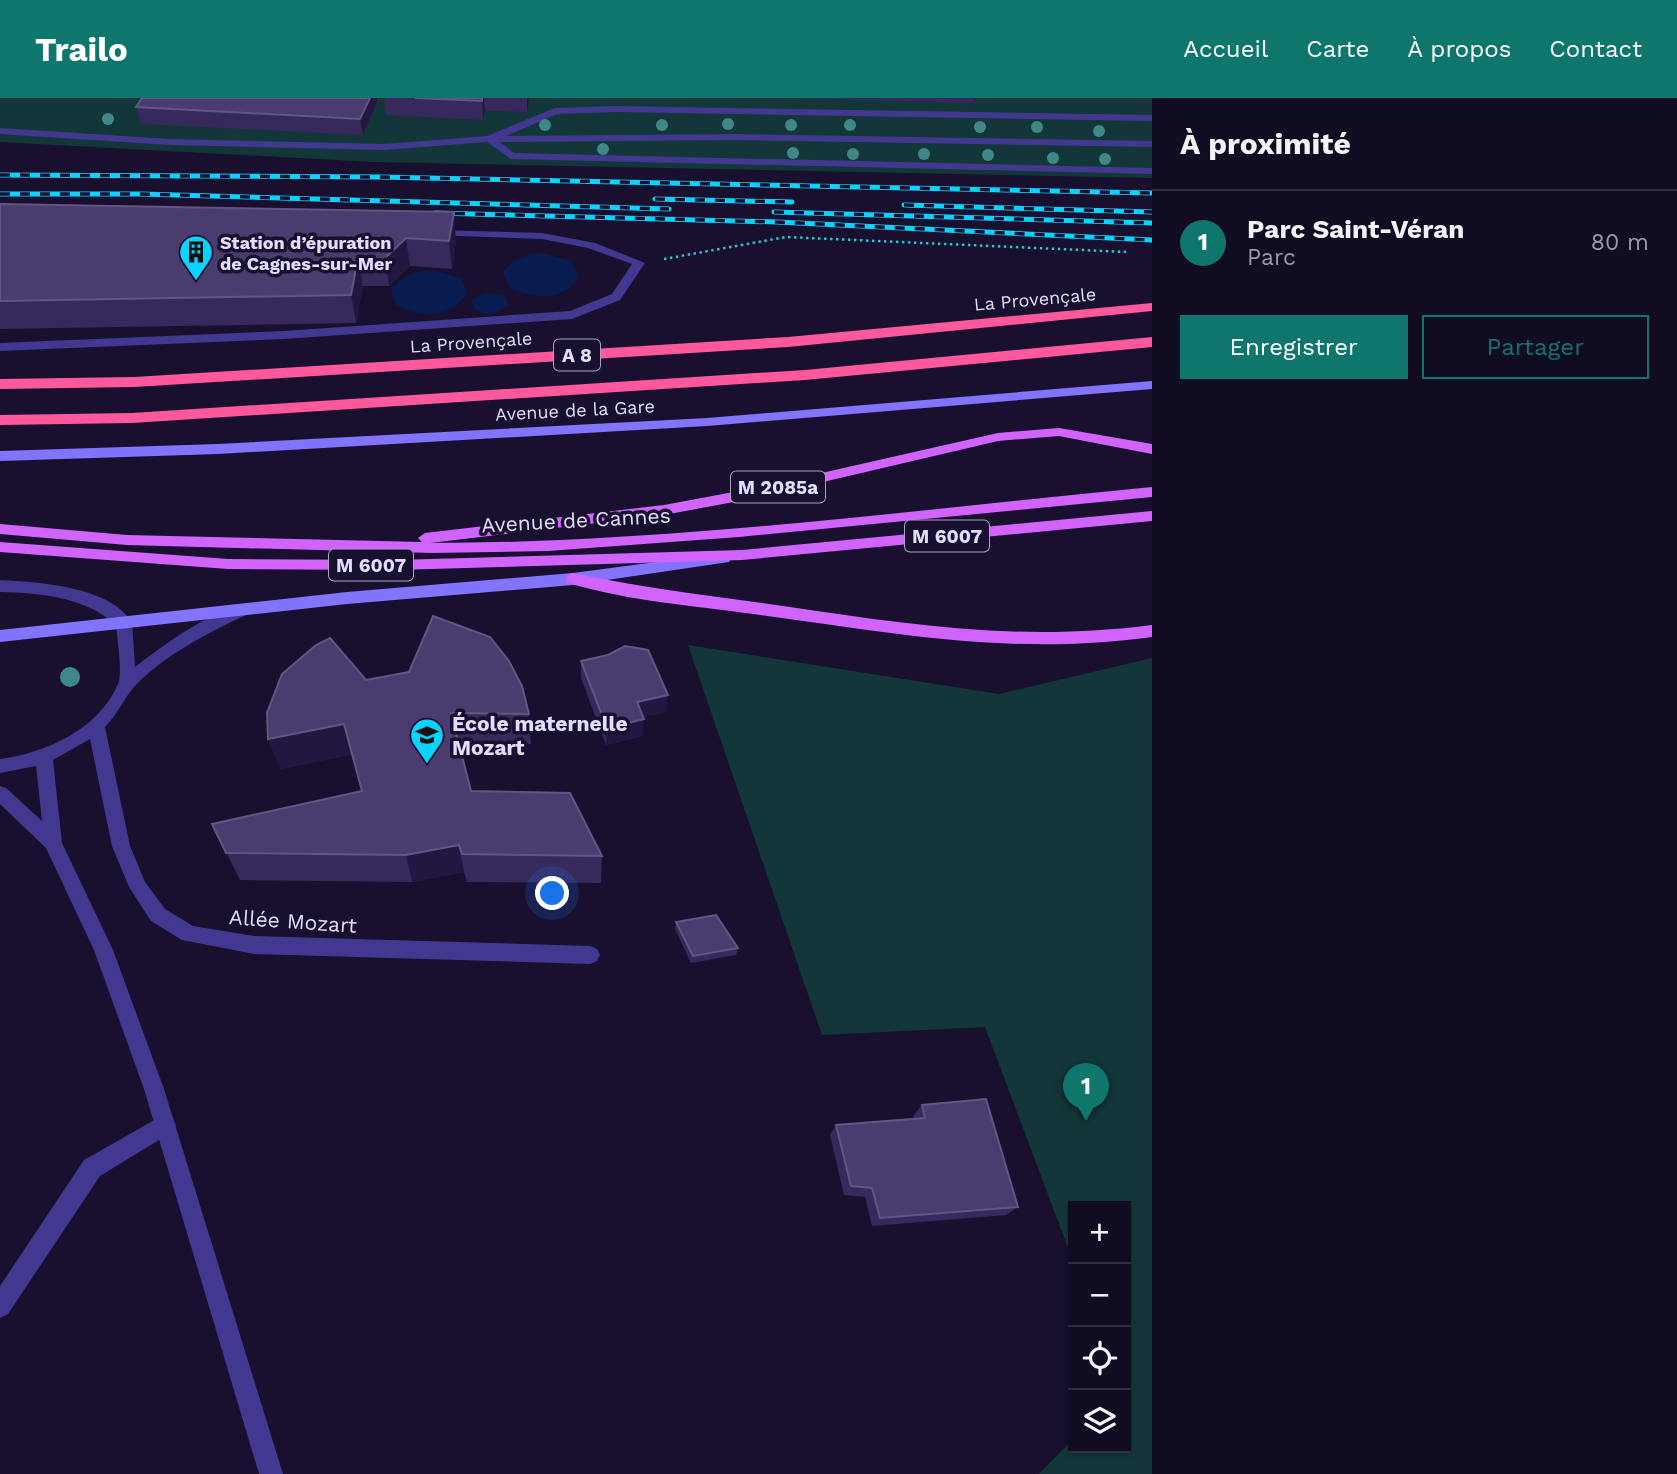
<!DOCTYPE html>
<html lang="fr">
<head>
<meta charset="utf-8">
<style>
  body { margin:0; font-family:"Work Sans",sans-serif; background:#1b152a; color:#f1f3f6 }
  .controls { position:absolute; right:21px; bottom:21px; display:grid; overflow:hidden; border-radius:0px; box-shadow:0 2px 5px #0004 }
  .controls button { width:63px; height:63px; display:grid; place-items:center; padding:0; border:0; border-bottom:2px solid #312c40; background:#120c22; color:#f1f3f6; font:35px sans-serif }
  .you { position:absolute; left:553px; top:796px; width:24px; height:24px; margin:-18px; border:5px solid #fff; border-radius:50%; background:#1a73e8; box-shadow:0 0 0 10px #1a73e833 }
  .badge { display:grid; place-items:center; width:46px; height:46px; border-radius:50%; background:#0f766e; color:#fff; font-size:23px; font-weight:700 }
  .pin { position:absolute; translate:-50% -58px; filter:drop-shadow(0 2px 4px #0008) }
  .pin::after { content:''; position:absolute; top:37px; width:24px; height:21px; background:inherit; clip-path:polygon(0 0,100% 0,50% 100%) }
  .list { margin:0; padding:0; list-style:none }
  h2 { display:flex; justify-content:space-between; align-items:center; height:91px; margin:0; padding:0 28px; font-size:30px }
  h2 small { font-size:23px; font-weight:400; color:#9c9ba5 }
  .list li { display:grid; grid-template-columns:46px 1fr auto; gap:21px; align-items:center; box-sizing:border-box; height:105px; padding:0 28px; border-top:2px solid #312c40 }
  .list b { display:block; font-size:26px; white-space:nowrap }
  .list p { margin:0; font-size:23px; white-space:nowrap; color:#9c9ba5 }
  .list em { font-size:23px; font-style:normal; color:#9c9ba5 }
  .actions { display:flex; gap:14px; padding:21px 28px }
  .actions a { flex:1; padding:16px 0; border:2px solid #0f766e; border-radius:0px; text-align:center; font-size:24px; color:#0f766e }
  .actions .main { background:#0f766e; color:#fff }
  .icon { flex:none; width:38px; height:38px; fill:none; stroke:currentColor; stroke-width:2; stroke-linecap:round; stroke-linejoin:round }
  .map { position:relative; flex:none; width:1152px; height:1376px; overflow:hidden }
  header { display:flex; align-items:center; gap:42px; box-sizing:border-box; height:98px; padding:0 35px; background:#0f766e; color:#fff }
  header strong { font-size:33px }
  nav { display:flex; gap:38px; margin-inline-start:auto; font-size:24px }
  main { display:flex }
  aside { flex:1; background:#120c22 }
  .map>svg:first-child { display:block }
  .green { fill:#133739 }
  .water { fill:#081c50 }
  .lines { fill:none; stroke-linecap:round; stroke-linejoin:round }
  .path { stroke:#29c5c7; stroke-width:2.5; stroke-dasharray:2.5 3.5; stroke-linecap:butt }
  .lane { fill:#423890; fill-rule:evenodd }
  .street { fill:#423890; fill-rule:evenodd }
  .secondary { fill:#8274ff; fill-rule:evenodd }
  .primary { fill:#d164ff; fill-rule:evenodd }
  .highway { fill:#ff589c; fill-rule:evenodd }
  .rail-casing { stroke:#09d4ff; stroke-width:5 }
  .rail { stroke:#18102e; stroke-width:3.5; stroke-dasharray:10; stroke-linecap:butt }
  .tree { fill:#408787 }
  .wall { fill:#37295c }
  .shaded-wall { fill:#231742 }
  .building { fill:#4a3c6e; stroke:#625584; stroke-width:2 }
  .labels { text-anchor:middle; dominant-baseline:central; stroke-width:7; stroke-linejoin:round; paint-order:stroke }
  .far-poi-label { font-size:18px; font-weight:bold; fill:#e4ddff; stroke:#18102e; text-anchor:start }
  .far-street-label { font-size:18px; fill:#e4ddff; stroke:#18102e }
  .shield { fill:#18102e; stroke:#a7a0c0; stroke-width:2 }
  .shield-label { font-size:19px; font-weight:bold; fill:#e4ddff }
  .street-label { font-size:21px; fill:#e4ddff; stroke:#18102e }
  .poi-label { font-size:21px; font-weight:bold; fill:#e4ddff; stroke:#18102e; text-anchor:start }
</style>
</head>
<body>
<header>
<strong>Trailo</strong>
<nav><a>Accueil</a><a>Carte</a><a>À propos</a><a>Contact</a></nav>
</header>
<main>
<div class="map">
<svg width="1152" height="1376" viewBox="0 0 1152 1376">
  <rect width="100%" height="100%" fill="#18102e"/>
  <g class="green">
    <path d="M0,0h1152v80l-779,-16 -373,-20z"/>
    <path d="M688,547l311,49 153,-36v816h-113l34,-35v9h53v-242h-53v55l-88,-234 -163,8z"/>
  </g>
  <g class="water">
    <path d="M542,155l29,8 8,14c-12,27 -46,24 -69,13l-7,-15c10,-15 21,-18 39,-20z"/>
    <path d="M432,172l29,8 6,14c-14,27 -47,26 -71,13l-5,-14c10,-16 23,-19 41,-21z"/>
    <path d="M485,195l19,2 5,10 -14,9 -12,-1 -10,-5 -1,-8z"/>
  </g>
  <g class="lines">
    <path class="path" d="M664,161l122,-22 341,15"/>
    <g class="lane">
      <path d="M616,8l536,9v6l-536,-9 -59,2 -51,22 231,-2 415,7v6l-415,-7 -237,2 14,11 638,15v6l-641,-15 -24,-17 -102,8 -215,-5 -170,-11v-6l170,11 215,5 102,-8 68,-28z"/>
      <path d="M433,132l109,3 53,10 50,20 -25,37 -48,19 -288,20 -284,12v-8l284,-12 286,-20 42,-17 20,-30 -44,-16 -46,-9 -113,-4 -2,-2z"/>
      <path d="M165,1016l7,4 4,7 -4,7 -72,44 -92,138 -8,4v-32l84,-126z"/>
    </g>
    <path class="street" d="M0,482c38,2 109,6 132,42l3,45c31,-24 67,-50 105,-62l8,6 -2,4c-39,18 -83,41 -112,72 -11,13 -17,28 -29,40l25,119 15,36 20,27 28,17 61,10 336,10 7,3 3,6 -3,6 -7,3 -336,-10 -72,-14 -31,-19 -22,-34 -17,-41 -22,-107 -37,21 9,83 51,107 51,139 119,385h-24l-115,-385 -50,-139 -48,-102 -46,-44v-18l6,2 36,33 -6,-55 -36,7v-14c46,-6 99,-30 118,-75 5,-11 -1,-46 -2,-60 -34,-27 -73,-31 -116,-32z"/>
    <g class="secondary">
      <path d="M1152,283v8l-445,37 -489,28 -218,7v-10l218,-7 489,-26z"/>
      <path d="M724,455l5,1 3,4 -3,4 -156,23 -226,19 -347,38v-12l347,-38 226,-19z"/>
    </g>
    <g class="primary">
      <path d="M1059,330l93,16v10l-93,-18 -61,5 -243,57 -91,17 -234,28c241,0 482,-33 722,-56v10l-413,40 -191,14 -116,2 -305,-8 -127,-11v-10l127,11 295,7 -4,-4 7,-5 239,-28 91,-17 243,-55z"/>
      <path d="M1152,413v10l-410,39 -347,10 -167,-1 -228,-17v-10l228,17 167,1 347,-10z"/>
      <path d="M573,475c69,15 140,23 210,33 128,19 239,36 369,19v12c-138,19 -250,-3 -385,-21 -66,-10 -136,-14 -199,-33l-3,-4 3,-4z"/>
    </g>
    <g class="highway">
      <path d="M1152,205v8l-364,36 -654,40 -134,2v-10l134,-2 654,-40z"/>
      <path d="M1152,239v10l-347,33 -673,43 -132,2v-10l132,-2 673,-43z"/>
    </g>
    <g class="rail-casing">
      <g id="rail">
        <path d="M0,77l380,2 772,16"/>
        <path d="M0,96h141l528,15"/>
        <path d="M655,101l137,3"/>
        <path d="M904,107l248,7"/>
        <path d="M774,114l378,11"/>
        <path d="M435,115l342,9 375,18"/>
      </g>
    </g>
    <use href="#rail" class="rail"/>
  </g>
  <g class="tree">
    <circle cx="108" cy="21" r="6"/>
    <circle cx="728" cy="26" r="6"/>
    <circle cx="545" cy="27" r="6"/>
    <circle cx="662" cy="27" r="6"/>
    <circle cx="791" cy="27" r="6"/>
    <circle cx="850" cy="27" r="6"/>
    <circle cx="980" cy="29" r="6"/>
    <circle cx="1037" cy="29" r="6"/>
    <circle cx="1099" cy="33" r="6"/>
    <circle cx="603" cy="51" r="6"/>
    <circle cx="793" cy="55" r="6"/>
    <circle cx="853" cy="56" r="6"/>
    <circle cx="924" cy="56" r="6"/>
    <circle cx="988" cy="57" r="6"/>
    <circle cx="1053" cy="60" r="6"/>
    <circle cx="1105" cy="61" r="6"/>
    <circle cx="70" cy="579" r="10"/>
  </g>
  <g class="wall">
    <path d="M142,0h235v4l-14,33 -222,-11 -5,-17z"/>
    <path d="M384,0h145l-2,14 -42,-1 -2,9 -97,-5z"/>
    <path d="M794,0h180l-1,5z"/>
    <path d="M0,106l456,36 -4,29 -42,-3 -21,20h-26l-7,37 -356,6z"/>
    <path d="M581,563l85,51 -23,5 -1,19 -36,9 -25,-67z"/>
    <path d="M366,582l163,34 2,30 -72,-1 12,48 131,65 -1,27 -134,-1 -3,-10 -52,10 -172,-2 -28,-56 150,-33 -9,-37 -73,15z"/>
    <path d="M676,824l62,26 -2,7 -45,8 -16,-34z"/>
    <path d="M922,1007l96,102 -12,8 -134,11 -7,-29 -21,-2 -14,-60 6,-10 78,-6v-4z"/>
  </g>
  <g class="shaded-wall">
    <path d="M370,0h7v4l-14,33 -3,-16z"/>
    <path d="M482,0h2l1,13 -2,9z"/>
    <path d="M527,0h2l-2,14z"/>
    <path d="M454,114l2,28 -4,29 -3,-28z"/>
    <path d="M406,140l4,28 -21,20 -4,-28z"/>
    <path d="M358,160l5,28 -7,37 -5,-28z"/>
    <path d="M668,597l-2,17 -30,7 1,-17z"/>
    <path d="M644,621l-2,17 -36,9 1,-17z"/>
    <path d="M344,626l9,30 -73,15 -12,-30z"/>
    <path d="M459,747l5,27 -52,10 -6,-27z"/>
  </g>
  <g class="building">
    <path d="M142,0h228l-10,21 -224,-12z"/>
    <path d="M415,0h67v3z"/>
    <path d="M0,106l454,8 -5,29 -43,-3 -21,20h-27l-7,37 -351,6z"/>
    <path d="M433,518l57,21 19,24 13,25 7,28 -78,-1 20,78 99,2 32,63 -140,-2 -3,-9 -53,10 -180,-2 -14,-29 150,-33 -18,-67 -76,15 -1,-26 15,-39 34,-29 14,-7 36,42 43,-8z"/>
    <path d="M625,548l23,4 20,45 -31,7 7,17 -37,9 -26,-67 27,-6z"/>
    <path d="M716,817l22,33 -45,8 -17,-34z"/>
    <path d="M986,1001l32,108 -138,11 -8,-30 -21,-2 -15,-61 89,-7 -3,-13z"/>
  </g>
  <defs>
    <g id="building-pin" transform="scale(1.75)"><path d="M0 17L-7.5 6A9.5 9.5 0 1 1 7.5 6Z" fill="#09d4ff" stroke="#18102e"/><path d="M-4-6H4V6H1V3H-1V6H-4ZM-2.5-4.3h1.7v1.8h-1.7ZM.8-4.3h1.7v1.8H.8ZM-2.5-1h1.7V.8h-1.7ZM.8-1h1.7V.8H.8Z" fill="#111"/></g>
    <g id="school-pin" transform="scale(1.75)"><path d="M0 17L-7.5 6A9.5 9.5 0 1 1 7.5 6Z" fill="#09d4ff" stroke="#18102e"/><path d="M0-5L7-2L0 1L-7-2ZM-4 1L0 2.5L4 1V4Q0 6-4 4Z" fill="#111"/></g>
  </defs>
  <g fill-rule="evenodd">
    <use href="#building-pin" x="196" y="154"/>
    <use href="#school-pin" x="427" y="637"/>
  </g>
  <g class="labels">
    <g class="far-poi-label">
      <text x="220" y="144">Station d’épuration<tspan x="220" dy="21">de Cagnes-sur-Mer</tspan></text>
    </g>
    <g class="far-street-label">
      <text transform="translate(1035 201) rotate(-5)">La Provençale</text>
      <text transform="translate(471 244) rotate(-4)">La Provençale</text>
      <text transform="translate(575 312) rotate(-3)">Avenue de la Gare</text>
    </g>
    <g class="shield">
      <rect x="554" y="241.5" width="46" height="31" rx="5"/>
      <rect x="731" y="373.5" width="94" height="31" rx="5"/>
      <rect x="905" y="422.5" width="84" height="31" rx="5"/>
      <rect x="329" y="451.5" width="84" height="31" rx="5"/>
    </g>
    <g class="shield-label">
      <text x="577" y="257">A 8</text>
      <text x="778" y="389">M 2085a</text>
      <text x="947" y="438">M 6007</text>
      <text x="371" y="467">M 6007</text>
    </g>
    <g class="street-label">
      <text transform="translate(576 422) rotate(-3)">Avenue de Cannes</text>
      <text transform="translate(293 823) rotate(4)">Allée Mozart</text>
    </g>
    <g class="poi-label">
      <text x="452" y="625">École maternelle<tspan x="452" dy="24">Mozart</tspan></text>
    </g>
  </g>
</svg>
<div class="controls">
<button>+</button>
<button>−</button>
<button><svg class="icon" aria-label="locate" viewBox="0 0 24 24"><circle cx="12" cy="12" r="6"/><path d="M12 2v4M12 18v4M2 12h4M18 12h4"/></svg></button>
<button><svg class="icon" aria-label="layers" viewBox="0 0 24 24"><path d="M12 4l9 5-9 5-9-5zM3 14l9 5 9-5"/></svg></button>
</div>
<div class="you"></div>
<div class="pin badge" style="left:1086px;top:1023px">1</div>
</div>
<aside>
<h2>À proximité<small></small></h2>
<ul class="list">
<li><span class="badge">1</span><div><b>Parc Saint-Véran</b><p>Parc</p></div><em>80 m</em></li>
</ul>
<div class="actions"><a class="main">Enregistrer</a><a>Partager</a></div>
</aside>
</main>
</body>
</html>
